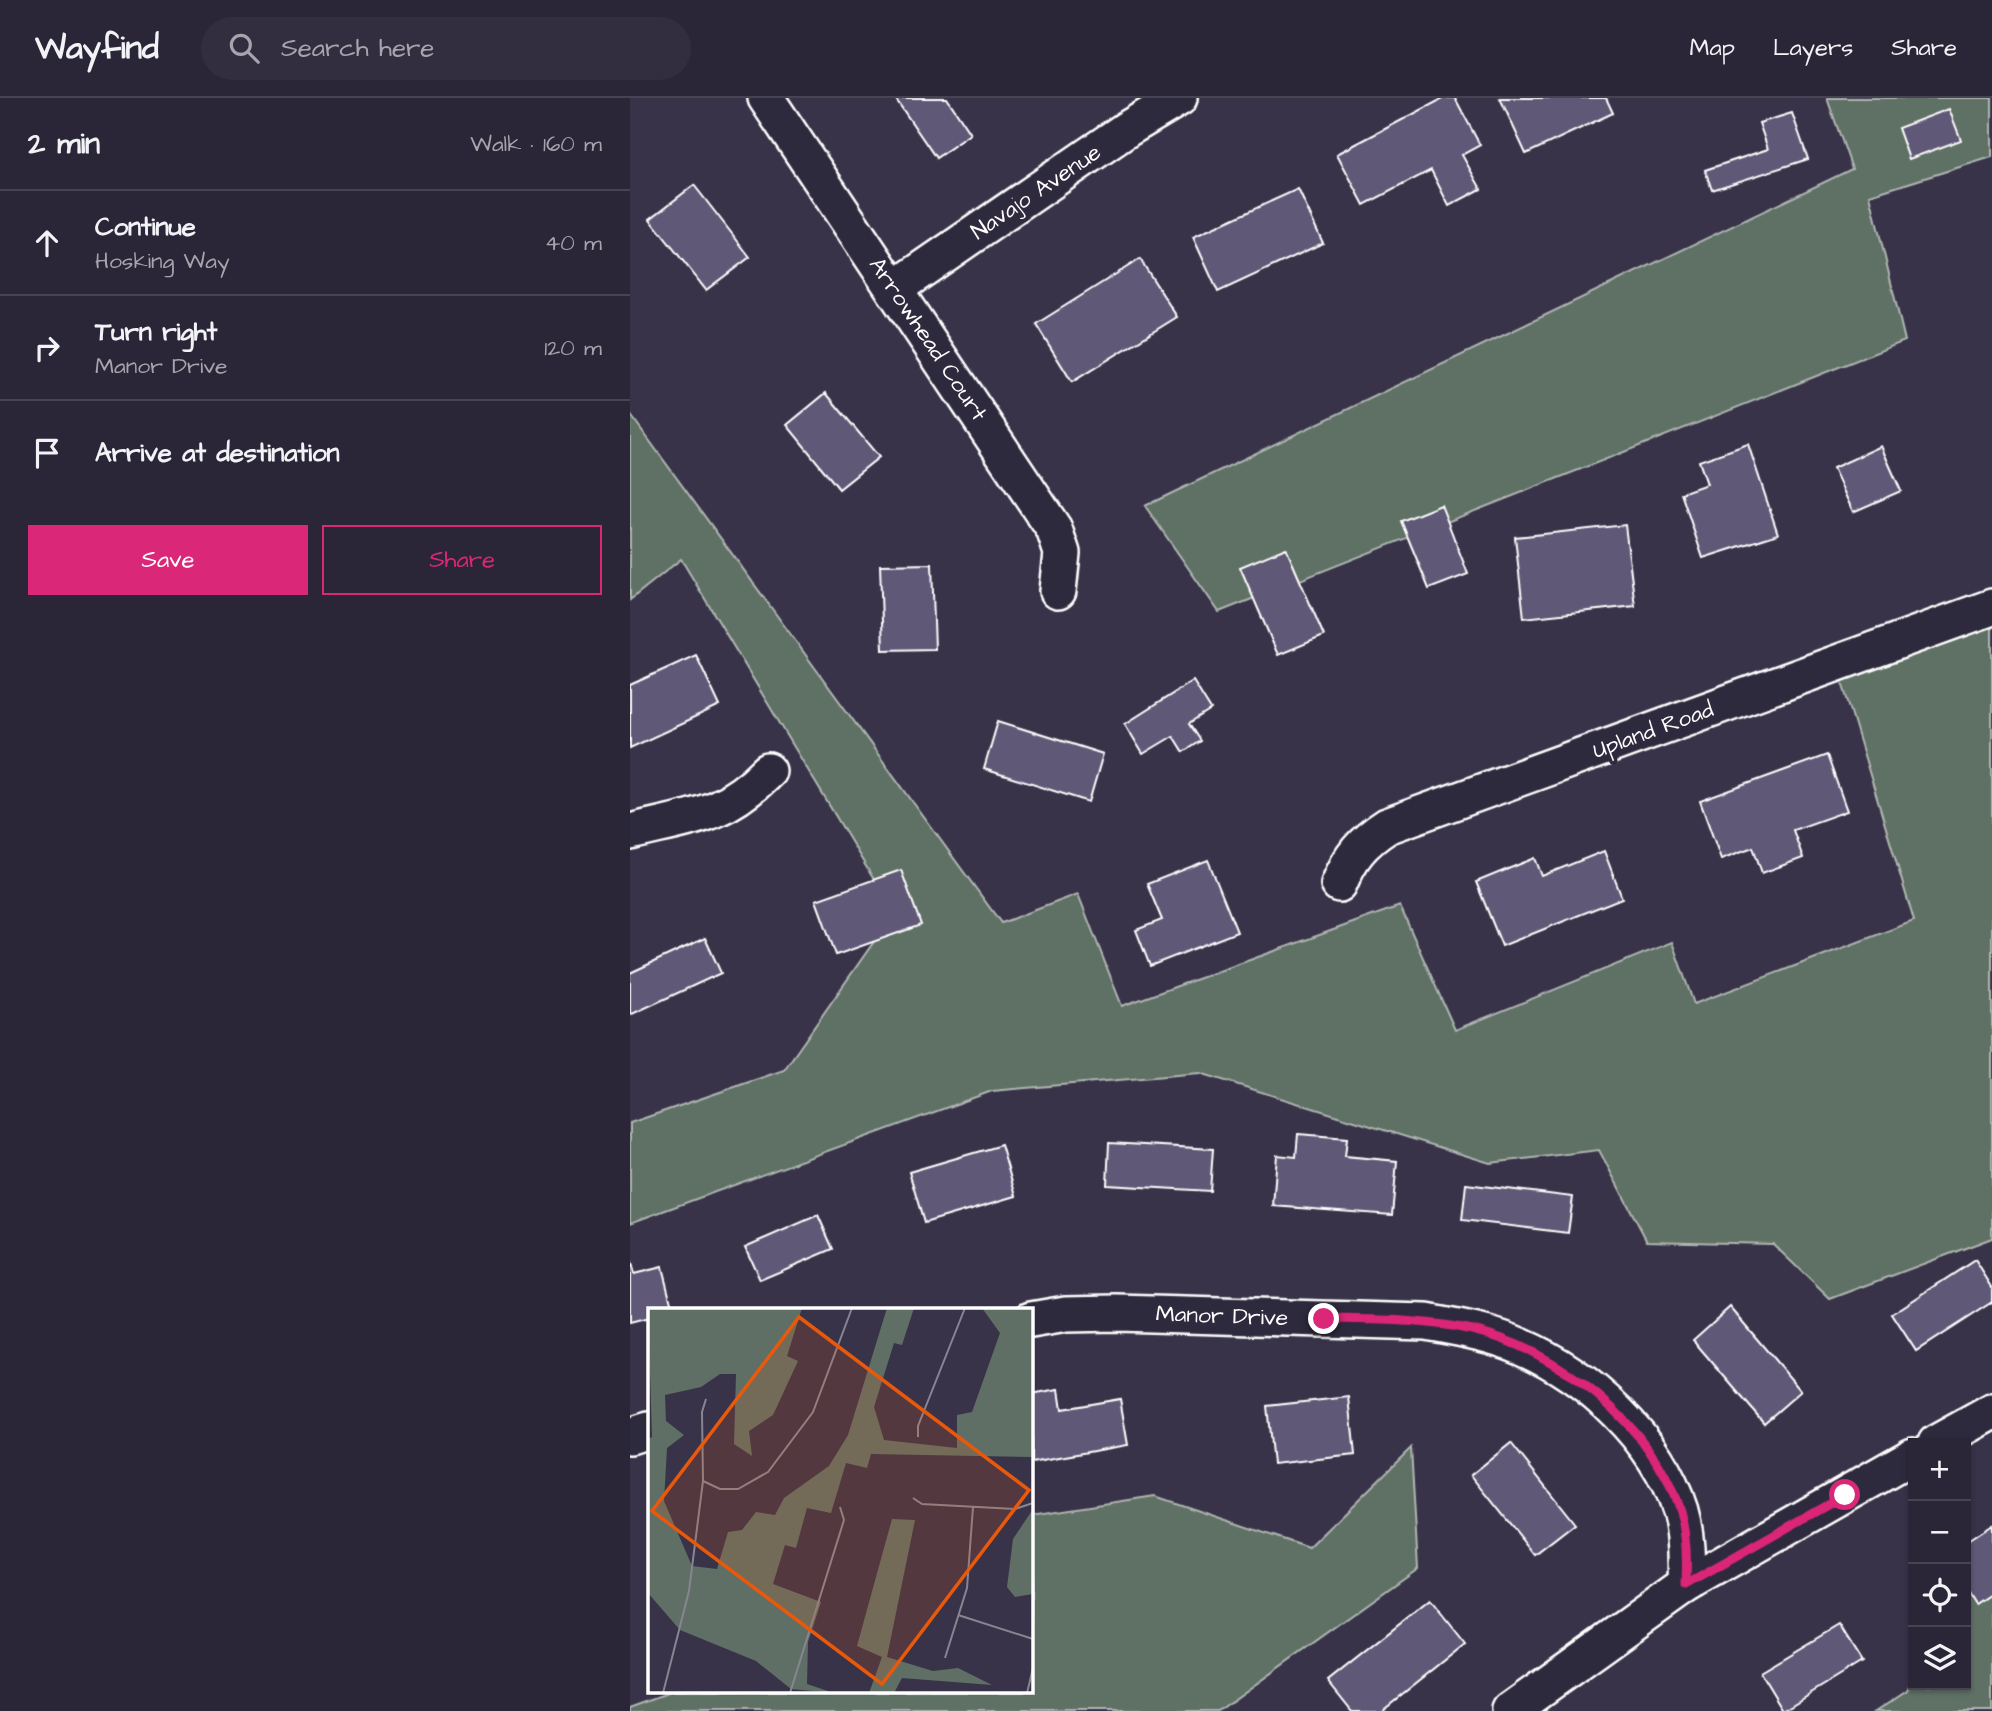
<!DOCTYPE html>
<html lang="en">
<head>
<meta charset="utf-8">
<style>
  body { margin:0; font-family:"Architects Daughter",sans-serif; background:#332e3f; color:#f1f3f6 }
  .controls { position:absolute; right:21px; bottom:21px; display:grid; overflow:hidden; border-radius:0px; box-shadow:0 2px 5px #0004 }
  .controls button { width:63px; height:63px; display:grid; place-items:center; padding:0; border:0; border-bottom:2px solid #474352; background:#2b2637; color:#f1f3f6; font:35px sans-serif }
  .stop { position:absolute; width:21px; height:21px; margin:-16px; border:5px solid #db2777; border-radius:50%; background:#fff }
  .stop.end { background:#db2777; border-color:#fff; box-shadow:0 2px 7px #0008 }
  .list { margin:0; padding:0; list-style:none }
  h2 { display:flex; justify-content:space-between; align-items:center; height:91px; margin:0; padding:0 28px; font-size:30px }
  h2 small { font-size:23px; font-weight:400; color:#a6a5ad }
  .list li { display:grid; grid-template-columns:46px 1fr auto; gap:21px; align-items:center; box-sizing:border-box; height:105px; padding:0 28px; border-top:2px solid #474352 }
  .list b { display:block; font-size:26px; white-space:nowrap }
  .list p { margin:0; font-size:23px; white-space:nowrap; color:#a6a5ad }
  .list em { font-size:23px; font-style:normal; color:#a6a5ad }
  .actions { display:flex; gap:14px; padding:21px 28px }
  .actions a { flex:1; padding:16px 0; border:2px solid #db2777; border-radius:0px; text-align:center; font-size:24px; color:#db2777 }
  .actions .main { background:#db2777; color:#fff }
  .icon { flex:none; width:38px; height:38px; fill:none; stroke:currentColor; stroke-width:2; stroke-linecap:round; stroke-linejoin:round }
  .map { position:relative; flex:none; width:1362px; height:1613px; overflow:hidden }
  header { display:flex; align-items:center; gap:42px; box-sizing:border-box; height:98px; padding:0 35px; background:#2b2637; border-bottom:2px solid #474352 }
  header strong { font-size:33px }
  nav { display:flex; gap:38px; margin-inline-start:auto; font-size:24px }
  .search { width:490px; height:63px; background:#332e3f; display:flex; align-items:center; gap:18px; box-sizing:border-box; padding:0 24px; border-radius:38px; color:#a6a5ad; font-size:26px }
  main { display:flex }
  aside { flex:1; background:#2b2637 }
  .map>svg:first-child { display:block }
  .green { fill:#5f6f65; stroke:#afb7b2; stroke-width:2 }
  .building { fill:#615977; stroke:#fff; stroke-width:2 }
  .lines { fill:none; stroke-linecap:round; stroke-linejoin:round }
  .minor-casing { stroke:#fff; stroke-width:40 }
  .minor { stroke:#2f2a3d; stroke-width:35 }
  .route { stroke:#db2777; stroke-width:9 }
  .labels { text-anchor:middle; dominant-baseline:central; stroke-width:7; stroke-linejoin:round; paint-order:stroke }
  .street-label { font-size:23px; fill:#fff; stroke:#2f2a3d }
  .inset-road { fill:none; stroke:#888592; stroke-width:2 }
  .view { fill:#e8590c; fill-opacity:0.15; stroke:#e8590c; stroke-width:3.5 }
  .inset-edge { fill:none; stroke:#fff; stroke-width:3.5 }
</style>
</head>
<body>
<header>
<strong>Wayfind</strong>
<div class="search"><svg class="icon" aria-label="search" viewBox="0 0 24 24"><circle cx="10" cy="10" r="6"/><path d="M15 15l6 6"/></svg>Search here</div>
<nav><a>Map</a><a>Layers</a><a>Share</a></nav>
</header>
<main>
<aside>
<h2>2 min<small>Walk · 160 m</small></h2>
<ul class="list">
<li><svg class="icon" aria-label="ahead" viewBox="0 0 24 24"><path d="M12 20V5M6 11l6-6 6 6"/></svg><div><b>Continue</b><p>Hosking Way</p></div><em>40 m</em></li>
<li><svg class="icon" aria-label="right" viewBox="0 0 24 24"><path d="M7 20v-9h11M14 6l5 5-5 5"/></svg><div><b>Turn right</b><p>Manor Drive</p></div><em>120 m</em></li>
<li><svg class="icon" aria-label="arrive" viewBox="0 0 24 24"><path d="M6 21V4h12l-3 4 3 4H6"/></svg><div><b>Arrive at destination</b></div></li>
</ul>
<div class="actions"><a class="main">Save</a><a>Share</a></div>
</aside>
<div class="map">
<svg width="1362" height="1613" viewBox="0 0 1362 1613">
  <rect width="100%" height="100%" fill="#393349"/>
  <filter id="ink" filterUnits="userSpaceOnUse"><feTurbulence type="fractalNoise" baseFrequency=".0143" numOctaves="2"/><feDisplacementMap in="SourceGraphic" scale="14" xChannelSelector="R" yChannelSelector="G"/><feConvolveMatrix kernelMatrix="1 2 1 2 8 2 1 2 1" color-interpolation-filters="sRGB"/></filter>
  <g filter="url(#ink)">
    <g class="green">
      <path d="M1197,0h165v59l-122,38 35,146 -686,271 -74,-106 707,-337z"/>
      <path d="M0,316l371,509 77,-29 44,112 278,-100 55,124 217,-88 22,62 220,-83 -82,-272 160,-56v645l-162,61 -57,-55 -126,-3 -48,-91 -109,13 -290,-90 -208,18 -362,132v-100l154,-53 110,-157 -213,-354 -51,41z"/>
      <path d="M781,1350l7,120 -200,143h-588v-4l41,-15h360v-177l124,-19 154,52z"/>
      <path d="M1362,1444v169h-116l32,-21 5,-10v5h53v-97z"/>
    </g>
    <g class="building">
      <path d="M265,0h52l24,36 -35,24z"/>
      <path d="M814,0h11l25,47 -18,10 19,34 -32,17 -18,-36 -67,35 -27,-51z"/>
      <path d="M870,0h106l7,15 -87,41z"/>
      <path d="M1319,11l12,31 -52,19 -11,-31z"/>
      <path d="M1162,15l16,46 -96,31 -7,-20 63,-21 -9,-26z"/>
      <path d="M64,87l56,72 -44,33 -56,-71z"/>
      <path d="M668,91l25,54 -105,49 -25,-55z"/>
      <path d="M510,161l37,58 -105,65 -36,-58z"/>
      <path d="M196,295l53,64 -40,32 -52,-64z"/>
      <path d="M1118,346l30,90 -75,24 -22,-65 26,-9 -8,-23z"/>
      <path d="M1251,348l20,45 -48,21 -20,-44z"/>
      <path d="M811,407l27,69 -39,15 -28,-68z"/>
      <path d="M995,427l10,81 -111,12 -9,-81z"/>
      <path d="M656,450l38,88 -46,19 -38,-88z"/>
      <path d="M302,466l3,85 -52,1 -3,-85z"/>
      <path d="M66,557l24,51 -90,42v-63z"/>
      <path d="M563,583l18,29 -22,14 11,17 -17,11 -10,-16 -30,18 -18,-30z"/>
      <path d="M368,623l105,33 -14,48 -105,-33z"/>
      <path d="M1197,657l20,56 -54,19 10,28 -41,15 -9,-26 -32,12 -21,-58z"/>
      <path d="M974,753l18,47 -120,48 -26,-64 59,-24 7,18z"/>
      <path d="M578,762l29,72 -87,34 -14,-36 26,-10 -15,-36z"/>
      <path d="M271,772l20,55 -85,30 -20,-55z"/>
      <path d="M75,840l16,35 -91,42v-42z"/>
      <path d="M668,1036l49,4 -2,18 52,5 -5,54 -119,-9 4,-51 19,2z"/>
      <path d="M479,1045l104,6 -3,42 -103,-6z"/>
      <path d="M371,1047l15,51 -92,27 -15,-51z"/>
      <path d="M836,1086l107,13 -5,36 -106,-13z"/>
      <path d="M188,1117l15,34 -73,31 -15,-33z"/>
      <path d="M0,1162l4,14 28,-7 11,43h-24v8l-19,5z"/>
      <path d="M1345,1162l17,27v15l-76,49 -24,-37z"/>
      <path d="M1100,1209l71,84 -37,32 -71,-83z"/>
      <path d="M429,1291l3,20 58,-10 8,46 -97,17v-68z"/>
      <path d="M719,1299l6,58 -82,9 -6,-58z"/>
      <path d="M881,1345l64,81 -40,31 -64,-80z"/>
      <path d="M1362,1427v68l-17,11 -9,-14v-48z"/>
      <path d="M800,1502l35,44 -84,67h-29l-24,-30z"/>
      <path d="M1209,1527l23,37 -79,48 -23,-38z"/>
    </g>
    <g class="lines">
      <g class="minor-casing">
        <g id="minor">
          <path d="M136,0l288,431 8,24 -4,38"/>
          <path d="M264,191l233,-160 52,-31"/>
          <path d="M0,734c60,-15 93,-15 138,-61"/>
          <path d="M709,786c11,-27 23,-42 48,-58l605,-219"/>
          <path d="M401,1222l35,-6 51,-1 309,9c32,6 64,11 94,24 68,29 137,92 160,165 7,24 7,49 6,74"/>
          <path d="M0,1338l19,-6"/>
          <path d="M1306,1345l56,-31"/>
          <path d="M880,1613l176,-126 227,-129"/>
        </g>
      </g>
      <use href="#minor" class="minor"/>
    </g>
  </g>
  <g class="lines" filter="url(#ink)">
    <path class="route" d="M694,1221c49,1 99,0 148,11 85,19 182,96 208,181 7,25 7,49 6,74l159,-90"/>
  </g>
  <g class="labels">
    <g class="street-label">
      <text transform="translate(406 94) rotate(-34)">Navajo Avenue</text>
      <text transform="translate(298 241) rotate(56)">Arrowhead Court</text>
      <text transform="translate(1023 632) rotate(-20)">Upland Road</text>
      <text transform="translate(592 1218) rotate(2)">Manor Drive</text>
    </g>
  </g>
  <g transform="translate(18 1210)">
    <rect width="385" height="385" fill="#393349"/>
    <path d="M0,0h154l-15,48 11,5 -25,54 -24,16 3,25 -18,-12 2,-70h-16l-19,13 -36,8 1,26 18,14 -17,13 -3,53 28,65 25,3 11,-37 14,-2 14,-18 19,3 9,-17 45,-32 19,-31 39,-127h27l-12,37 -8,-2 -20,64 10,33 73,8v-33l15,-3 28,-79 -18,-25h51v149l-162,-3 -4,14 -21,-5 -15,50 -24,-5 -11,40 -11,-3 -12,39 48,18 -13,40 -1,42 27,9 -43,-4 -35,-28 -76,-31 -32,-37v-154l4,-2zM385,201v85l-18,3 -8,-10 6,-48zM244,211l23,1 -28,137 46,14 25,-3 34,17 -90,-7 -8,15h-25l13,-36 -25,-11z" fill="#5f6f65"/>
    <path class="inset-road" d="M270,129v-11l47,-118M55,173l17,8h18l30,-17 45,-60 39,-104M265,190l9,6 93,5 18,-6M310,307l75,24M297,350l22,-70 6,-81M15,385l26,-102 14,-110 -1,-69 4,-13M142,385l54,-173 -4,-13M379,385l6,-25"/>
    <path class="view" d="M151,9l230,173 -147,194 -230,-173z"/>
    <rect width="385" height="385" class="inset-edge"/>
  </g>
</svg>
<div class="controls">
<button>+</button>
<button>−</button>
<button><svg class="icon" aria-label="locate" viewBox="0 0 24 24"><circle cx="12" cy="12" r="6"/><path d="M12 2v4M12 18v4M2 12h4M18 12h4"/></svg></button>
<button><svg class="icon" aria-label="layers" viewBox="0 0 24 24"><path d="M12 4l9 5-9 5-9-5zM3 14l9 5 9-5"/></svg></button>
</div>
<div class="stop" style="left:1215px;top:1397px"></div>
<div class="stop end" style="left:694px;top:1221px"></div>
</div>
</main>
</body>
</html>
